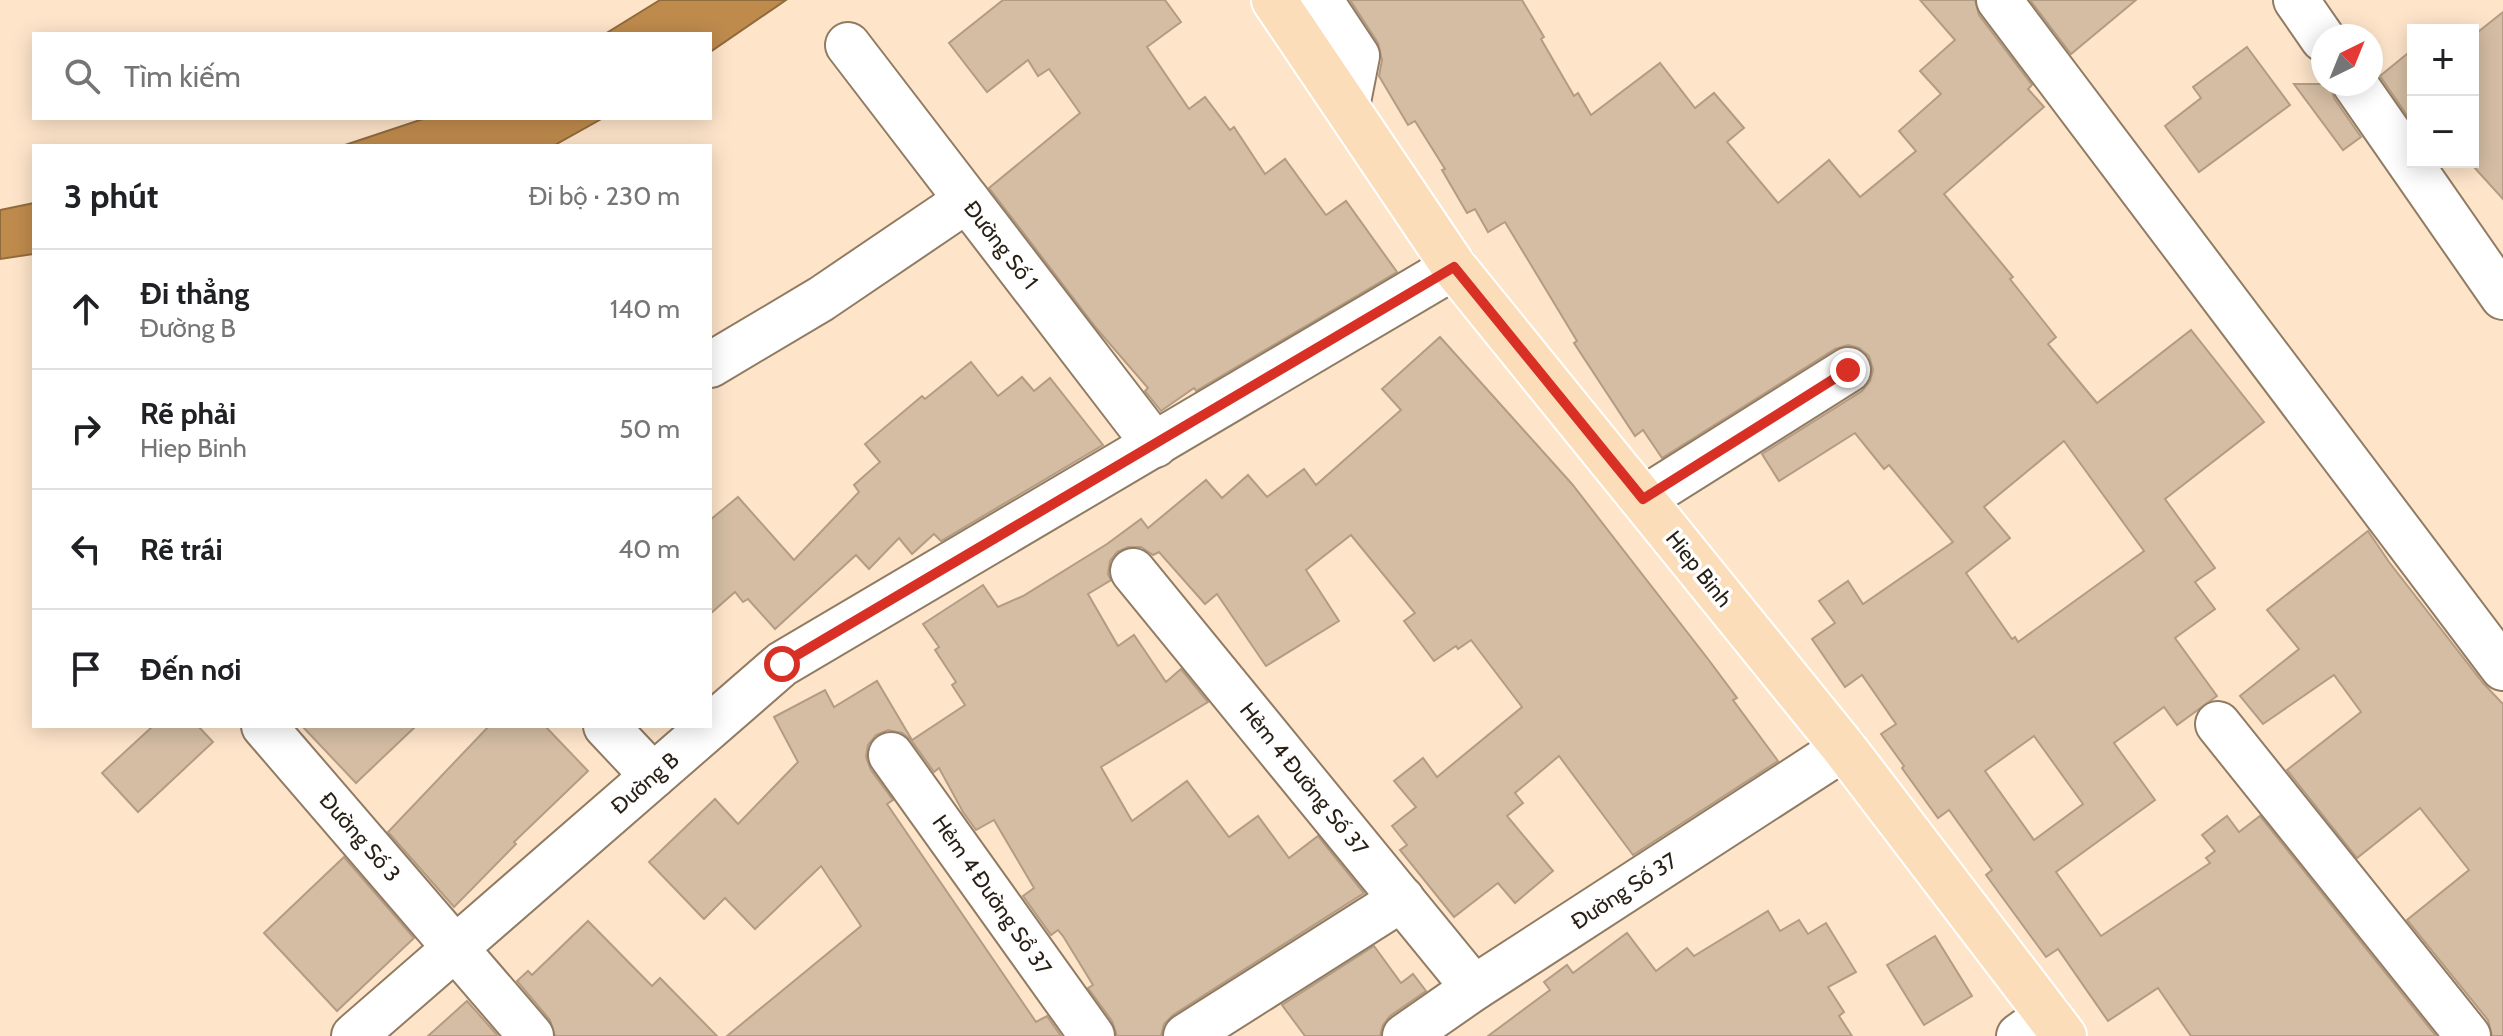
<!DOCTYPE html>
<html lang="vi">
<head>
<meta charset="utf-8">
<style>
  body { margin:0; font-family:Cabin,sans-serif; background:#f2f2f2; color:#202124 }
  .controls { position:absolute; right:24px; top:24px; display:grid; overflow:hidden; border-radius:0px; box-shadow:0 4px 20px #0003 }
  .controls button { width:72px; height:72px; display:grid; place-items:center; padding:0; border:0; border-bottom:2px solid #e0e0e0; background:#fff; color:#202124; font:40px sans-serif }
  .compass { position:absolute; left:2311px; top:24px; width:72px; height:72px; border-radius:50%; background:#fff; box-shadow:0 4px 20px #0003; rotate:43deg }
  .stop { position:absolute; width:24px; height:24px; margin:-18px; border:6px solid #d93025; border-radius:50%; background:#fff }
  .stop.end { background:#d93025; border-color:#fff; box-shadow:0 2px 8px #0008 }
  .list { margin:0; padding:0; list-style:none }
  h2 { display:flex; justify-content:space-between; align-items:center; height:104px; margin:0; padding:0 32px; font-size:34px }
  h2 small { font-size:26px; font-weight:400; color:#757577 }
  .list li { display:grid; grid-template-columns:52px 1fr auto; gap:24px; align-items:center; box-sizing:border-box; height:120px; padding:0 32px; border-top:2px solid #e0e0e0 }
  .list b { display:block; font-size:30px; white-space:nowrap }
  .list p { margin:0; font-size:26px; white-space:nowrap; color:#757577 }
  .list em { font-size:26px; font-style:normal; color:#757577 }
  .icon { flex:none; width:44px; height:44px; fill:none; stroke:currentColor; stroke-width:2; stroke-linecap:round; stroke-linejoin:round }
  .map { position:relative; flex:none; width:2503px; height:1036px; overflow:hidden }
  .search { position:absolute; background:#fff; box-shadow:0 4px 20px #0003; left:32px; top:32px; width:680px; height:88px; display:flex; align-items:center; gap:20px; box-sizing:border-box; padding:0 28px; border-radius:0px; color:#757577; font-size:30px }
  .panel { position:absolute; background:#fff; box-shadow:0 4px 20px #0003; left:32px; top:144px; width:680px; height:584px; border-radius:0px }
  .map>svg:first-child { display:block }
  .water { fill:#bf8b4d; stroke:#926b3c; stroke-width:2 }
  .building { fill:#d4bda3; stroke:#b39c83; stroke-width:2; fill-rule:evenodd }
  .lines { fill:none; stroke-linecap:round; stroke-linejoin:round }
  .minor-casing { stroke:#917c63; stroke-width:48 }
  .major-casing { stroke:#fff; stroke-width:48 }
  .minor { stroke:#fff; stroke-width:44 }
  .major { stroke:#fbddba; stroke-width:44 }
  .route { stroke:#d93025; stroke-width:10 }
  .labels { text-anchor:middle; dominant-baseline:central; stroke-width:7; stroke-linejoin:round; paint-order:stroke }
  .street-label { font-size:22px; fill:#281f15; stroke:#fff }
</style>
</head>
<body>
<div class="map">
<svg width="2503" height="1036" viewBox="0 0 2503 1036">
  <rect width="100%" height="100%" fill="#fee5ca"/>
  <g class="water">
    <path d="M660,0h126l-76,52v-18h-105z"/>
    <path d="M426,118h177l-50,28h-211z"/>
    <path d="M34,203v51l-34,5v-49z"/>
  </g>
  <g class="building">
    <path d="M1003,0h162l16,22 -34,25 42,62 16,-12 25,33 4,-3 31,47 20,-15 41,56 20,-14 51,71 -201,119 -2,-3 -33,23 -16,-20 3,-3 -51,-59 -108,-141 91,-75 -31,-44 -11,7 -10,-16 -41,32 -38,-49z"/>
    <path d="M1350,0h172l22,37 -3,2 33,57 4,-3 13,22 69,-52 35,45 19,-15 30,35 -17,14 51,61 51,-43 31,37 56,-46 -17,-20 42,-37 -21,-23 35,-31 -35,-40h55l4,15 53,70 -4,4 16,18 -100,87 69,83 -3,2 46,58 -8,7 49,59 94,-73 73,92 -99,77 50,69 -20,14 20,27 -40,29 42,58 -40,29 -13,-18 -50,36 41,57 -99,72 45,64 109,-73 -4,-5 9,-7 -13,-16 25,-19 12,16 21,-16 176,220h-245l-33,-48 -50,33 -50,-72 -12,8 -60,-82 6,-5 -43,-60 -11,8 -36,-50 2,-2 -23,-32 15,-10 -34,-49 -17,12 -33,-48 23,-16 -16,-22 29,-20 15,23 90,-62 -64,-77 -5,4 -29,-36 -76,48 -17,-27 100,-63 8,-10 3,-11 -4,-14 -10,-8 -11,-3 -13,4 -173,109 -19,-28 -8,6 -61,-93 3,-2 -72,-119 -17,10 -13,-23 -8,4 -25,-43 3,-1 -30,-48 -7,4 -29,-49 3,-16 -4,-17zM2064,441l80,110 -126,91 -3,-5 -3,2 -46,-66 44,-35 -26,-31zM2034,736l49,68 -49,36 -49,-69z"/>
    <path d="M2030,0h106l-65,54z"/>
    <path d="M2503,12v187l-30,-33v-130z"/>
    <path d="M2247,47l43,58 -91,67 -34,-46 36,-28 -8,-11z"/>
    <path d="M2413,49v75l-33,-48z"/>
    <path d="M2294,84h36l4,14 27,39 -18,13z"/>
    <path d="M1440,337l132,147 136,175 29,39 -4,2 45,61 -145,94 -74,-99 -44,37 8,10 -16,13 46,55 -38,32 -17,-20 -44,34 -54,-67 7,-5 -15,-19 24,-19 -22,-26 29,-23 14,19 85,-70 -51,-67 -13,9 -2,-3 -22,15 -30,-40 11,-8 -64,-78 -45,35 33,51 -73,45 -49,-72 -12,10 -46,-52 -6,3 -12,-8h-13l-11,5 -7,9 -2,13 3,6 -23,14 30,52 16,-11 32,47 15,-13 27,33 -107,65 31,54 55,-40 42,56 29,-21 31,42 29,-22 46,57 -191,122 -9,9 -3,12h-44l-5,-15 -24,-33 5,-3 -30,-49 -5,-6 -7,5 -28,-39 11,-8 -40,-68 -18,10 -13,-18 -24,-44 -5,4 -23,-32 -9,-7 -14,-3 -12,5 -8,10 -2,12 5,13 22,30 -6,4 149,218 11,-6 14,20h-334l134,-110 -40,-60 -66,63 -30,-31 -21,21 -55,-57 66,-63 23,25 60,-62 -24,-45 51,-27 9,17 43,-26 35,59 53,-35 -13,-20 4,-3 -21,-32 4,-3 -16,-23 60,-39 15,22 25,-11 84,-52 34,-25 7,9 58,-48 16,18 26,-23 19,22 37,-28 12,16 85,-75 -19,-21z"/>
    <path d="M971,362l27,34 24,-19 12,14 16,-13 53,67 -162,96 -7,-7 -22,20 -13,-16 -30,31 -13,-14 -81,74 -27,-30 -5,3 -8,-10 -25,22v-94l28,-23 56,63 65,-68 -5,-7 26,-23 -15,-18 57,-48 3,3z"/>
    <path d="M2368,531l21,31 94,121 20,21v332h-11l-4,-16 -81,-100 62,-50 -49,-62 -63,50 -70,-88 74,-58 -27,-37 -71,49 -23,-28 59,-47 -32,-39z"/>
    <path d="M153,726h45l15,16 -75,70 -36,-39z"/>
    <path d="M302,726h114l-60,57z"/>
    <path d="M489,726h56l43,45 -74,71 2,2 -62,63 -66,-75z"/>
    <path d="M344,857l70,81 -77,73 -73,-78z"/>
    <path d="M1768,911l12,20 19,-11 9,14 18,-11 30,49 -28,15 16,25 -5,4 13,20h-364l62,-46 -6,-8 23,-17 6,8 54,-40 29,38 31,-23 7,8z"/>
    <path d="M588,921l64,65 8,-8 57,58h-162l-5,-16 -33,-39 11,-10 4,4z"/>
    <path d="M1935,936l37,60 -48,29 -37,-60z"/>
    <path d="M1374,946l27,37 12,-9 13,17 -36,25 -7,9 -3,11h-75l-23,-31z"/>
    <path d="M467,1001l31,35h-70z"/>
  </g>
  <g class="lines">
    <g class="minor-casing">
      <g id="minor">
        <path d="M1320,0l37,56 -10,51"/>
        <path d="M1999,0l504,668"/>
        <path d="M2296,0l27,39"/>
        <path d="M848,45l307,400"/>
        <path d="M2355,84l148,213"/>
        <path d="M710,365l111,-66 146,-99"/>
        <path d="M1643,499l205,-129"/>
        <path d="M1133,571l341,417"/>
        <path d="M2218,724l250,312"/>
        <path d="M264,726l267,310"/>
        <path d="M606,726l47,50"/>
        <path d="M891,755l201,281"/>
        <path d="M354,1036l428,-372 672,-397"/>
        <path d="M1186,1036l216,-137"/>
        <path d="M1405,1036l69,-48 370,-240"/>
        <path d="M2019,1036l29,-21"/>
      </g>
    </g>
    <g class="major-casing">
      <path id="major" d="M1274,0l180,267 390,481 220,288"/>
    </g>
    <use href="#minor" class="minor"/>
    <use href="#major" class="major"/>
  </g>
  <g class="lines">
    <path class="route" d="M782,664l672,-397 189,232 205,-129"/>
  </g>
  <g class="labels">
    <g class="street-label">
      <text transform="translate(1001 245) rotate(52)">Đường Số 1</text>
      <text transform="translate(1699 569) rotate(51)">Hiep Binh</text>
      <text transform="translate(1304 779) rotate(51)">Hẻm 4 Đường Số 37</text>
      <text transform="translate(645 783) rotate(-41)">Đường B</text>
      <text transform="translate(360 837) rotate(49)">Đường Số 3</text>
      <text transform="translate(1624 891) rotate(-33)">Đường Số 37</text>
      <text transform="translate(992 895) rotate(55)">Hẻm 4 Đường Sổ 37</text>
    </g>
  </g>
</svg>
<div class="controls">
<button>+</button>
<button>−</button>
</div>
<svg class="compass" viewBox="-18 -18 36 36"><path d="M0-13l5 13h-10z" fill="#e53935"/><path d="M0 13l5-13h-10z" fill="#757577"/></svg>
<div class="stop" style="left:782px;top:664px"></div>
<div class="stop end" style="left:1848px;top:370px"></div>
<div class="search"><svg class="icon" aria-label="search" viewBox="0 0 24 24"><circle cx="10" cy="10" r="6"/><path d="M15 15l6 6"/></svg>Tìm kiếm</div>
<section class="panel">
<h2>3 phút<small>Đi bộ · 230 m</small></h2>
<ul class="list">
<li><svg class="icon" aria-label="ahead" viewBox="0 0 24 24"><path d="M12 20V5M6 11l6-6 6 6"/></svg><div><b>Đi thẳng</b><p>Đường B</p></div><em>140 m</em></li>
<li><svg class="icon" aria-label="right" viewBox="0 0 24 24"><path d="M7 20v-9h11M14 6l5 5-5 5"/></svg><div><b>Rẽ phải</b><p>Hiep Binh</p></div><em>50 m</em></li>
<li><svg class="icon" aria-label="left" viewBox="0 0 24 24"><path d="M17 20v-9H6M10 6l-5 5 5 5"/></svg><div><b>Rẽ trái</b></div><em>40 m</em></li>
<li><svg class="icon" aria-label="arrive" viewBox="0 0 24 24"><path d="M6 21V4h12l-3 4 3 4H6"/></svg><div><b>Đến nơi</b></div></li>
</ul>
</section>
</div>
</body>
</html>
